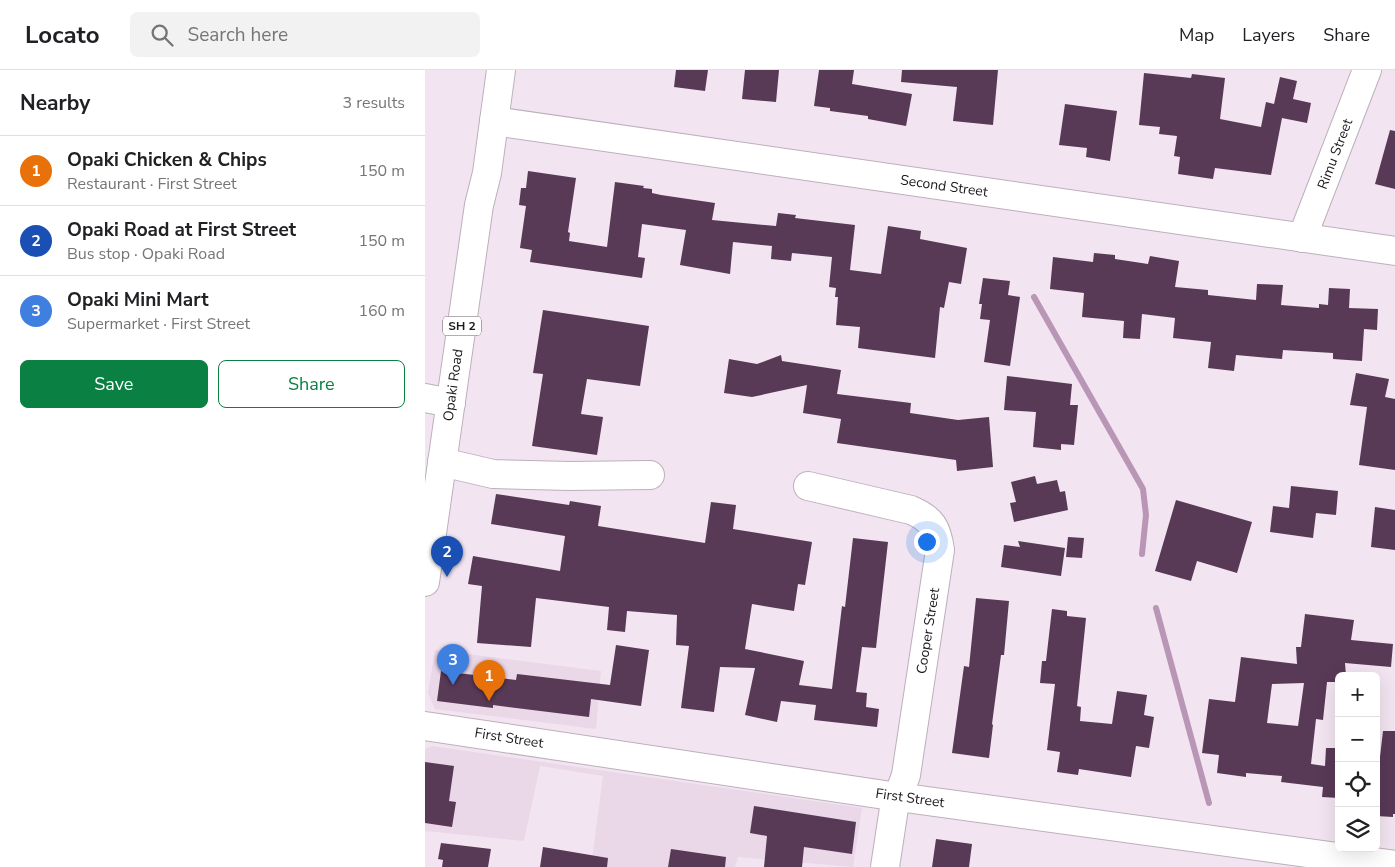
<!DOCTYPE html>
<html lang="en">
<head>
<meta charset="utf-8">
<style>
  body { margin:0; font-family:"Nunito Sans",sans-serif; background:#f2f2f2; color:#202124 }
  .controls { position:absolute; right:15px; bottom:15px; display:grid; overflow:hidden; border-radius:8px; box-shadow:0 5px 20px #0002 }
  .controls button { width:45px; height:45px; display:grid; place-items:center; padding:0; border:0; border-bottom:1px solid #e0e0e0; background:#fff; color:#202124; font:25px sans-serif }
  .you { position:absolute; left:501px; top:471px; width:18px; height:18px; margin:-12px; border:4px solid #fff; border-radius:50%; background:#1a73e8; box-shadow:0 0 0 8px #1a73e833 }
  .badge { display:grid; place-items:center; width:32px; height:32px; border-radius:50%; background:#0b8043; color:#fff; font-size:16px; font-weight:700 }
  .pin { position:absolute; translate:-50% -41px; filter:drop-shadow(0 1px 2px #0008) }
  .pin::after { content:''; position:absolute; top:26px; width:18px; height:15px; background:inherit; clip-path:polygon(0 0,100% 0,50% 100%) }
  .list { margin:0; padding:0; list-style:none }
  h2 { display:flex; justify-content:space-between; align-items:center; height:65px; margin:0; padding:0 20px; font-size:21px }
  h2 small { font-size:16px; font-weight:400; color:#757577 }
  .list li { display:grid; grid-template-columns:32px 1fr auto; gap:15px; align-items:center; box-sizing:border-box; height:70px; padding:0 20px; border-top:1px solid #e0e0e0 }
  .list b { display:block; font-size:19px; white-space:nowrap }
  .list p { margin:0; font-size:16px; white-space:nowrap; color:#757577 }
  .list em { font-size:16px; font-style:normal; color:#757577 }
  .actions { display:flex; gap:10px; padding:15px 20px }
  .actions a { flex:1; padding:11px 0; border:1px solid #0b8043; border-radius:8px; text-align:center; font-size:18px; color:#0b8043 }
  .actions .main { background:#0b8043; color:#fff }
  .icon { flex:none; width:28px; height:28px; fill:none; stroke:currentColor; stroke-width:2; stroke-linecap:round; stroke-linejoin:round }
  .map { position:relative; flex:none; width:970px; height:797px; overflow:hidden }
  header { display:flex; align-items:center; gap:30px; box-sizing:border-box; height:70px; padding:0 25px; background:#fff; border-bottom:1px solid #e0e0e0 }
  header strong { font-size:24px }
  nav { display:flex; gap:28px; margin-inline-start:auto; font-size:18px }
  .search { width:350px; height:45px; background:#f2f2f2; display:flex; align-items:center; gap:12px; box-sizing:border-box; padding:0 18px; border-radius:8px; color:#757577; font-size:19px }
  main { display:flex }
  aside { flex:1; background:#fff }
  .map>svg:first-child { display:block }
  .built { fill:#ead7e8 }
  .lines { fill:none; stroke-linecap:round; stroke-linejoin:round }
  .stream { stroke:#b995b6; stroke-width:6 }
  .building { fill:#583956; fill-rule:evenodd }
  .minor-casing { stroke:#bcb0bb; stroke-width:30 }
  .highway-casing { stroke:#bcb0bb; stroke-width:30 }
  .minor { stroke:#fff; stroke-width:28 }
  .highway { stroke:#fff; stroke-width:28 }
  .labels { text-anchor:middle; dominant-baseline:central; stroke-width:5; stroke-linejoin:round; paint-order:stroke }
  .shield { fill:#fff; stroke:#605d60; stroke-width:1 }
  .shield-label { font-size:12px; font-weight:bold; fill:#1c181c }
  .street-label { font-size:14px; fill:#1c181c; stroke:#fff }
</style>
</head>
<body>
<header>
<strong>Locato</strong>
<div class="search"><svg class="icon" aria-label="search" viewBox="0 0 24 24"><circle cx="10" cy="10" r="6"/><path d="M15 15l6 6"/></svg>Search here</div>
<nav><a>Map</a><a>Layers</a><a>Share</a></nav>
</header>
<main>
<aside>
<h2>Nearby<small>3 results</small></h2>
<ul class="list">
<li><span class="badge" style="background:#e8710a">1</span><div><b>Opaki Chicken &amp; Chips</b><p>Restaurant · First Street</p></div><em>150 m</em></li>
<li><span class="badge" style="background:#1a4fb4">2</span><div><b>Opaki Road at First Street</b><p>Bus stop · Opaki Road</p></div><em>150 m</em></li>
<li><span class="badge" style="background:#3f7fe0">3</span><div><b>Opaki Mini Mart</b><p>Supermarket · First Street</p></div><em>160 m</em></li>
</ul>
<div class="actions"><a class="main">Save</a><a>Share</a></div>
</aside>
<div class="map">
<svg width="970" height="797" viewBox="0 0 970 797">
  <rect width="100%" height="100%" fill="#f2e5f1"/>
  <g class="built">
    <path d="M10,580l166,21 -5,58 -161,-20 -7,-16z"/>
    <path d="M7,676l430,62 -9,59 -115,-10 -3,10h-144l12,-91 -63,-10 -16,75 -99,-10v-82z"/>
  </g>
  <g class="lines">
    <g class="stream">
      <path d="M609,227l109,192 3,26 -4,39"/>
      <path d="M731,538l53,195"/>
    </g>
  </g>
  <g class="building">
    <path d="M251,0h32l-3,21 -31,-4z"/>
    <path d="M320,0h34l-3,32 -34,-3z"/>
    <path d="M394,0h35l-2,14 60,10 -6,32 -38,-7v-3l-38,-5v-3l-16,-2z"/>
    <path d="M477,0h96l-5,55 -40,-4 4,-34 -56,-5z"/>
    <path d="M719,3l47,5 1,-4 33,4 -5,41 41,8 5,-25 8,2 6,-27 17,4 -4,18 18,4 -4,20 -25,-5 -11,57 -56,-7 -2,11 -35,-5 2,-17 -6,-1 3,-20 -18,-2 1,-7 -21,-2z"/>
    <path d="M640,34l52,7 -7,50 -24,-4 1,-9 -28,-3z"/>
    <path d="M965,60l5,1v58l-20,-5z"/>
    <path d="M103,101l48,7 -8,54 2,1 -1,8 38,6 8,-65 29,4 -1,2 9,1v4l9,2 54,8 -3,17 64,6 2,-13 18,2 -1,3 60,7 -5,45 31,4 7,-48 33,5 -1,8 47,9 -6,36 -12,-2 -5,26 -4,-1 -5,51 -77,-10 2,-21 -24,-2 2,-28h-3l1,-9 -7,-1 3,-30 -40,-4 -1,8 -20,-2 1,-13 -39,-4 -3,32 -50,-9 6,-35 -44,-6 -4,33 7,1 -3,20 -112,-16 2,-12 -12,-2 6,-42 -7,-1 2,-17h5z"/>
    <path d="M669,183l21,2v4l33,5 2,-8 29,5 -4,26 33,3v5l48,5 1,-16 26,1 -2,20 38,3v-4l9,1 1,-17 21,1 -1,19 29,1 -1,21 -13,-1 -2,32 -29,-2v-6l-50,-3 -1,9 -46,-4 -2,16 -26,-3 3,-26 -38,-4 2,-20 -33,-4 -2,25 -17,-1 1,-17 -42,-4 2,-24 -34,-4 3,-32 40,5z"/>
    <path d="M558,208l27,3 -2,14 12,2 -10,69 -26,-4 6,-42 -10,-1 2,-15h-3z"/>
    <path d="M118,240l106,16 -9,60 -53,-7 -6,35 22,3 -6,38 -65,-9 11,-72 -10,-1z"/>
    <path d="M356,285l1,6 59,9 -4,24 74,9 -1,10 48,7 31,-3 4,50 -36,4 -1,-11 -119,-17 4,-24 -38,-6 4,-28 -55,12 -28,-4 5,-34 28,5z"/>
    <path d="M931,303l33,6 -4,18 10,2v71l-36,-5 8,-58 -17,-2z"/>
    <path d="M582,306l65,8 -2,21h8l-4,40 -13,-1v6l-28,-3 3,-35 -32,-2z"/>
    <path d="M610,406l2,8 20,-4 3,12 5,-1 3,19 -54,12 -4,-19 6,-1 -5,-20z"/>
    <path d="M866,416l47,5 -2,24 -20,-2 -3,25 -43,-6 3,-26 16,2z"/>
    <path d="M71,424l73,11 1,-4 31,5 -3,20 107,17 6,-41 25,3 -3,24 79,13 -7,43 -7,-1 -4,27 -42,-7 -7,45 59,12 -5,24 33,4 10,-83 3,1 8,-69 35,4 -12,106 -14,-1 -6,45 11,1 -1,14 13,2 -2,18 -63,-7 2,-15 -35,-4 -4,21 -32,-7 10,-47 -35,-1 -6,45 -33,-4 8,-62 -13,-1 1,-30 -50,-4 -2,21 -18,-2 2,-23 -73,-9 -5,49 -54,-4 5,-57 -14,-2 5,-28 87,15 5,-35 -74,-12z"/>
    <path d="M751,430l76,22 -15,51 -40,-12 -6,20 -36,-10z"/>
    <path d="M950,437l20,3v40l-24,-3z"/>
    <path d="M643,467l16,1 -2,20 -16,-1z"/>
    <path d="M593,471l47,7 -4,28 -60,-9 3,-22 16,2z"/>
    <path d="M551,528l33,3 -5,54h-3l-9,69 1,1 -4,33 -37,-5 12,-87 5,1z"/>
    <path d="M627,539l15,2v5l19,2 -9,88 4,1 -1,14 32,3 5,-33 30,4 -3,20 10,2 -5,31 -13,-2 -5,31 -52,-8 -1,6 -21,-3 3,-20 -13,-2 8,-66 -15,-1 2,-22h4z"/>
    <path d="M880,544l49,6 -3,20 42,4 -2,23 -46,-4 1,13h-7v6h-12l-4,38 -7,-1 -5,45 14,2 1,-18h13v50l-17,-1 1,-10 -42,-5 1,-6 -36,-3v4l-29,-4 2,-18 -17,-2 7,-54 26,3 6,-45 56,7 -1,-17h5zM879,613l-6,43 -31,-3 5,-39z"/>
    <path d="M191,575l33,5 -8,56 -50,-7 -2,18 -96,-12v3l-56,-7 4,-30 75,9 1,-6 93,11z"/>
    <path d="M958,661h12v83h-2v3l-17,-1v-25z"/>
    <path d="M0,692l29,4 -5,35 7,1 -4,25 -27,-4z"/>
    <path d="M329,736l102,16 -4,32 -48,-7 -2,20h-38l3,-31 -17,-3z"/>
    <path d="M511,769l36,5 -3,23h-37z"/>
    <path d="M16,773l50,6 -3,18h-46l1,-7 -5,-1z"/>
    <path d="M118,777l65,11 -1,9h-67z"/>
    <path d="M246,779l55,8 -1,10h-57z"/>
  </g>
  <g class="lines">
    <g class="minor-casing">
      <g id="minor">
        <path d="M69,51l901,130"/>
        <path d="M877,168l65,-168"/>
        <path d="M0,328l26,5"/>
        <path d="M17,392l51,12 77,2 80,-1"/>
        <path d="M383,416l103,24c21,9 26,18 29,40l-34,225 -12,33 -9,59"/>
        <path d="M0,656l473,71 497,68"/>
      </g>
    </g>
    <g class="highway-casing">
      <path id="highway" d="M0,512l54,-377 8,-32 14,-103"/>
    </g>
    <use href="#minor" class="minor"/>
    <use href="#highway" class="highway"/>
  </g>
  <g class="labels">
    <rect class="shield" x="18" y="246.5" width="38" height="19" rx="4"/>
    <g class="shield-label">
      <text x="37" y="256">SH 2</text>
    </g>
    <g class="street-label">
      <text transform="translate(910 84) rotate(-69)">Rimu Street</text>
      <text transform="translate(519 116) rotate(8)">Second Street</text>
      <text transform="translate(28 315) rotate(-82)">Opaki Road</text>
      <text transform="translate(503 561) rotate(-81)">Cooper Street</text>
      <text transform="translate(84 668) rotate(9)">First Street</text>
      <text transform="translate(485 728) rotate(8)">First Street</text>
    </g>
  </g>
</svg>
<div class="controls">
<button>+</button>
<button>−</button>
<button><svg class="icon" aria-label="locate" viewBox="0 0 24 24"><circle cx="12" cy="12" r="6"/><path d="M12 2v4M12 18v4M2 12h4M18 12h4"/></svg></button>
<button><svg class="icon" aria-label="layers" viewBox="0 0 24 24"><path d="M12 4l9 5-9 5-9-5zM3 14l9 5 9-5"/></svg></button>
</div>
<div class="you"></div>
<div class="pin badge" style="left:64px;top:631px;background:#e8710a">1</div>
<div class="pin badge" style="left:22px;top:507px;background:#1a4fb4">2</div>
<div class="pin badge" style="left:28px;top:615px;background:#3f7fe0">3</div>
</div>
</main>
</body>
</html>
